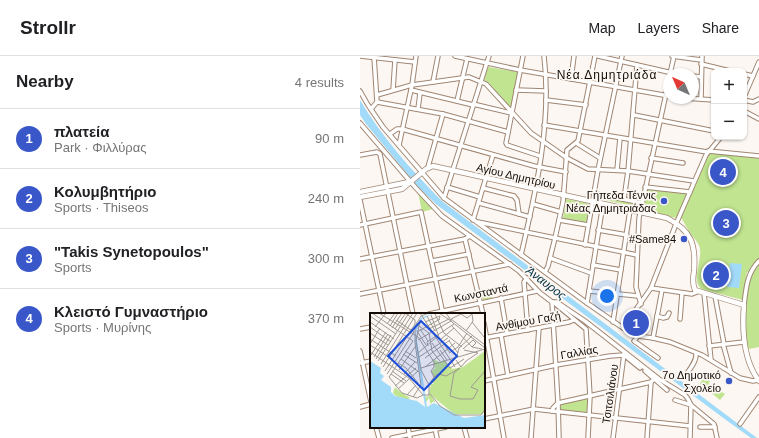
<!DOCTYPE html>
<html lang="en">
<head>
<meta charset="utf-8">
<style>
  body { margin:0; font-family:Helvetica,sans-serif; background:#f6f6f6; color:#202124 }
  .controls { position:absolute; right:12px; top:12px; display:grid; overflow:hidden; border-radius:8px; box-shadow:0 1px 3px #0004 }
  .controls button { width:36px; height:36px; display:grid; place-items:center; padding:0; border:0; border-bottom:1px solid #e0e0e0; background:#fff; color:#202124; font:20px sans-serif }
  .compass { position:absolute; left:303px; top:12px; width:36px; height:36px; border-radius:50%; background:#fff; box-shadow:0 1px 3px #0004; rotate:316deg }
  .you { position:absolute; left:247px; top:240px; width:14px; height:14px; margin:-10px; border:3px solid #fff; border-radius:50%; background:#1a73e8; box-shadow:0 0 0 6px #1a73e833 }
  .badge { display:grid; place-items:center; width:26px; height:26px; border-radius:50%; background:#3a57c9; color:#fff; font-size:13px; font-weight:700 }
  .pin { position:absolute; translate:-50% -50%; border:2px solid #fff; box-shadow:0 1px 4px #0006 }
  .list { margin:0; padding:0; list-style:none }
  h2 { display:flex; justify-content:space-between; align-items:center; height:52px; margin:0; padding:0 16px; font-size:17px }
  h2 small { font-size:13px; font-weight:400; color:#757577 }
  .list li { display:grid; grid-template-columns:26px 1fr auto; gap:12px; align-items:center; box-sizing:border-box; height:60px; padding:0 16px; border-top:1px solid #e0e0e0 }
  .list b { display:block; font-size:15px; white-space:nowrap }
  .list p { margin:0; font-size:13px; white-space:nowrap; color:#757577 }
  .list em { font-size:13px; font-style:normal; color:#757577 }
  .map { position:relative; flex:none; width:399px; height:382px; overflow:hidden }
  header { display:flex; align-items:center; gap:24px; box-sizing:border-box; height:56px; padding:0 20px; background:#fff; border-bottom:1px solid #e0e0e0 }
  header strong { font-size:19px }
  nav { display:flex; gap:22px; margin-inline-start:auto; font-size:14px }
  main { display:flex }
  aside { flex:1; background:#fff }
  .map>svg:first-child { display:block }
  .green { fill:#c0e490 }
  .water { fill:#a2dbf9 }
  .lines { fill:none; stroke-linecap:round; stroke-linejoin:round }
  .minor-casing { stroke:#a08673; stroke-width:5.5 }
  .major-casing { stroke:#a08673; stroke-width:6 }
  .minor { stroke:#fff; stroke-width:3.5 }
  .major { stroke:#fff; stroke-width:4.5 }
  .poi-dot { fill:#3a57c9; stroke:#fcf7f2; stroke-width:1.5 }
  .labels { text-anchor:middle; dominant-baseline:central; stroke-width:3.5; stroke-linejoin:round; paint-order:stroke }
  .street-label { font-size:11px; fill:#140b05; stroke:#fcf7f2 }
  .poi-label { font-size:11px; fill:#140b05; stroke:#fcf7f2; text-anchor:end }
  .neighbourhood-label { font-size:12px; letter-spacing:1px; fill:#140b05; stroke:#fcf7f2 }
  .water-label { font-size:12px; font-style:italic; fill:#003044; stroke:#fcf7f2 }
  .inset-road { fill:none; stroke:#9f9993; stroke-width:1 }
  .view { fill:#1d4ed8; fill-opacity:0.15; stroke:#1d4ed8; stroke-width:2 }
  .inset-edge { fill:none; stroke:#140b05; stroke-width:2 }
</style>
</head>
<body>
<header>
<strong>Strollr</strong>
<nav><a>Map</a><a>Layers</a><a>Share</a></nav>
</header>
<main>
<aside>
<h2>Nearby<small>4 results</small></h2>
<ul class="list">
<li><span class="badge">1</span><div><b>πλατεία</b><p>Park · Φιλλύρας</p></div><em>90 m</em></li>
<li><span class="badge">2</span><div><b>Κολυμβητήριο</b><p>Sports · Thiseos</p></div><em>240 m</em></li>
<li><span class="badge">3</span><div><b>&quot;Takis Synetopoulos&quot;</b><p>Sports</p></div><em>300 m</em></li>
<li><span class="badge">4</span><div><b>Κλειστό Γυμναστήριο</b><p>Sports · Μυρίνης</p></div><em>370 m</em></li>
</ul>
</aside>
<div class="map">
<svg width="399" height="382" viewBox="0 0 399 382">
  <rect width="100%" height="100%" fill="#fcf7f2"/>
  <g class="green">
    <path d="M128,11l30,5 -7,35 -3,-1 -20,-24 -4,-2z"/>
    <path d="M348,96l51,5v103l-6,6h-2l-2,6h-2l-4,28 -42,-11c-10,-10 1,-27 -1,-40 -1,-7 -6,-10 -10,-16 -3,-4 -5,-9 -8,-14l-40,-8 4,-24 45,6z"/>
    <path d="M58,136l15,17 -11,3z"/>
    <path d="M235,139l44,9 -1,3 -43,-9z"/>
    <path d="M206,143l24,5 -3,19 -24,-5z"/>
    <path d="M399,208v83l-10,2c-7,-14 -3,-64 4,-78 2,-3 4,-5 6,-7z"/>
    <path d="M131,235l1,7 -9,2 -2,-7z"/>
    <path d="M277,259l4,3 -4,15 -9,-6z"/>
    <path d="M346,318l6,3 -6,12 -7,-4z"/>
    <path d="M354,331l11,7 -5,6 -10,-8z"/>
    <path d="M227,343h2l-1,14 -27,-3v-7z"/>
  </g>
  <g class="water">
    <path d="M0,44c22,37 51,70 82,101l315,237h-6l-29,-21 -285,-212 -18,-17 -53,-64 -6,-9z"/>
    <path d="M370,207l12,1 -3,24 -12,-1z"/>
  </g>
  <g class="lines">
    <g class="minor-casing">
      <g id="minor">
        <path d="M0,0l55,6"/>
        <path d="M95,0l65,14 149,26"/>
        <path d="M163,0l-17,87 1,2 33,11"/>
        <path d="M238,0l79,18"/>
        <path d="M312,0l29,4"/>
        <path d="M341,8l29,7"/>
        <path d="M310,18l4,-18"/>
        <path d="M384,18l9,2"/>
        <path d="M333,20l8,1"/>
        <path d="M211,23l3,-23"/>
        <path d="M73,26l5,-26"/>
        <path d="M33,34l2,-30"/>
        <path d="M51,34l62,15"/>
        <path d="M156,34l30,1"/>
        <path d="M0,35l8,14 15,22 61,71 143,105 33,23 18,10 15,2 17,4 32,13 38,23 13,3 5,-1"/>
        <path d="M17,39l35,-10 57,-8 17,7 45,49 36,25 21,11 40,2 66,10"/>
        <path d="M384,41l15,-35"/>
        <path d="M324,42l30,2"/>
        <path d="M341,43l1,-43"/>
        <path d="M186,44l40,5"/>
        <path d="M384,44l9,2 6,-3"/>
        <path d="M97,45l10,-42"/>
        <path d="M17,46l66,12 65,18"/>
        <path d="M113,48l38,9"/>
        <path d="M11,53l6,-7 -3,-45"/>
        <path d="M58,53l2,-16"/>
        <path d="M384,55l15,8"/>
        <path d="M274,59l80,16"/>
        <path d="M0,67l55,64 27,29 77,55 21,22 12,9h5l7,5 21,14 74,58 26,16 3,4 3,6 23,19 3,14"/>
        <path d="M184,69l163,27"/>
        <path d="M30,78l7,-5h5l132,37 32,6"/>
        <path d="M216,87l24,15"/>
        <path d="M39,89l13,-60 4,-29"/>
        <path d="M348,95l51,5"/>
        <path d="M0,99l17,-3 3,2 33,160"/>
        <path d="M291,102l32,5"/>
        <path d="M68,111l15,-53"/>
        <path d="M257,114l3,-32"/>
        <path d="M268,115l9,-106"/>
        <path d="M87,131l33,10"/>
        <path d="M285,131l45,5"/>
        <path d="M123,132l31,8 3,4 2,14"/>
        <path d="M233,137l49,10"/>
        <path d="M84,142l45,-142"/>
        <path d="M264,143l4,-28"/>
        <path d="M0,144l24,114"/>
        <path d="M119,147l51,14"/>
        <path d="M173,148l28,8"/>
        <path d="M113,164l20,-65"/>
        <path d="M199,164l29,5"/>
        <path d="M118,166l159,33"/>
        <path d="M0,169l61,-13 22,102"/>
        <path d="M238,174l29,5"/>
        <path d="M105,183l18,75"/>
        <path d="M225,189l13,-75 24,-114"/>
        <path d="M161,199c15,-64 31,-133 23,-199"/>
        <path d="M190,202l41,15"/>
        <path d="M0,203l105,-20 5,-3"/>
        <path d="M72,205l37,-7"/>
        <path d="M233,209l28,5"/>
        <path d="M185,216l3,-6 7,-28 8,-36 4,-52 11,-9 17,-85"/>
        <path d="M167,222l-3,4 4,48"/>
        <path d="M291,232l41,6 5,-2"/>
        <path d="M229,235l49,5"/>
        <path d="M344,237l7,67"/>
        <path d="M0,238l150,-30"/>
        <path d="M355,240l9,48"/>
        <path d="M141,242l6,35"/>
        <path d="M192,246l6,101 1,35"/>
        <path d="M193,246l33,27 4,67 -2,42"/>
        <path d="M227,247l16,-99"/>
        <path d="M281,248l-5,-17 3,-69 30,-138"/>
        <path d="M384,249c2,-17 3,-32 15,-44"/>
        <path d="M276,255l6,7 -4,18 -4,5 24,17"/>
        <path d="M69,258l108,-23"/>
        <path d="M297,260l6,2 4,-1 2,-4"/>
        <path d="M320,263l2,-26"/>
        <path d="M253,266l17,-112"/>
        <path d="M124,267l20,115"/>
        <path d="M263,272l28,-40 25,-64 30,-69 15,-18"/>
        <path d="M0,273l11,-2"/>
        <path d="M141,279l7,41"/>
        <path d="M124,282l85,-16 5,-2"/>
        <path d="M293,282l9,-48"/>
        <path d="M363,288l8,29"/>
        <path d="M349,290l35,-4"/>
        <path d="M0,295l11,51"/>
        <path d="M0,307l11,-2"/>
        <path d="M285,315l22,19"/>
        <path d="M325,320c5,-7 12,-15 11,-23"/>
        <path d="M124,325l72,-16 54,-9 14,-1 16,13"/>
        <path d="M315,344l16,5 -1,33"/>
        <path d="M0,351l11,-3"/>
        <path d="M192,355l1,-3 5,-5 93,-21 3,-3"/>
        <path d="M124,363l50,-10 156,17"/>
        <path d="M380,368l19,-27"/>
        <path d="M16,371l3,11"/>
        <path d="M48,371l2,11"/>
        <path d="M104,371l3,11"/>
        <path d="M340,371h15"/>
        <path d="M75,372l2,10"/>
        <path d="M32,382l54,-11"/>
        <path d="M171,382l8,-110"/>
        <path d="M253,382l11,-84"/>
        <path d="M287,382l4,-56"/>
      </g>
    </g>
    <g class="major-casing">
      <g id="major">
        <path d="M0,136l49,-10"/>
        <path d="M0,141l42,-8 24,-20 7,-3 234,52c25,13 29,27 27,53 -1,6 -2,13 1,19l49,15c-2,25 -1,55 15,76"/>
      </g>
    </g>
    <use href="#minor" class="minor"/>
    <use href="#major" class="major"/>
  </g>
  <g class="poi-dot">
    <circle cx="304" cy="145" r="4"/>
    <circle cx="324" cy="183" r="4"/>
    <circle cx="369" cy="325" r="4"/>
  </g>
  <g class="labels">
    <g class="street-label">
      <text transform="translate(156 120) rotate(13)">Αγίου Δημητρίου</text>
      <text transform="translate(121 237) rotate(-12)">Κωνσταντά</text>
      <text transform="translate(168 265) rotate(-10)">Ανθίμου Γαζή</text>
      <text transform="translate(219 296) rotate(-10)">Γαλλίας</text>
      <text transform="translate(250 338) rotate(-82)">Τσιτσιλιάνου</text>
    </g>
    <g class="poi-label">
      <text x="296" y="139">Γήπεδα Τέννις<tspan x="296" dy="13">Νέας Δημητριάδας</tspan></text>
      <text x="316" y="183">#Same84</text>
      <text x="361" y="319">7ο Δημοτικό<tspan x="361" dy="13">Σχολείο</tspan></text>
    </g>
    <g class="neighbourhood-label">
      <text x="247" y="19">Νέα Δημητριάδα</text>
    </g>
    <g class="water-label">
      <text transform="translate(186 227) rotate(37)">Άναυρος</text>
    </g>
  </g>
  <g transform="translate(10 257)">
    <rect width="115" height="115" fill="#fcf7f2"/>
    <path d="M115,38v58l-2,5h-29l-23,-19 4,7h-3l-1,3 -2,-7 -3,4 -1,-6 3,1 3,-13h3l-4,-3 5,-4 -4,-5 4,-4 -2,-9 6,3 5,-2 8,9 11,-2zM25,74l4,4 11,7 -3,2 -11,-4 -3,-3z" fill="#c0e490"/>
    <path d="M64,0l-15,8 -3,12 11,74 7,-4 30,15 21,-3v13h-115v-67l11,7 -1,5 4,3 -3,4 10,7v5l4,4 22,5 8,6 -10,-66 1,-16 5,-7 2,-1z" fill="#a2dbf9"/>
    <path class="inset-road" d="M2,0l41,28 -24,36 13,16 15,5 6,-3M50,0l35,54M76,0l6,9 33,26M65,1l9,19 18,14M61,2l8,22 11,16M0,3l26,18M57,3l8,15M81,6l34,26M81,6l10,-5 6,4 5,-4M50,7l-4,21 5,29 8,15M0,9l24,17M55,9l15,-6 -1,4M102,9l12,15M17,11l8,-11M81,12l21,22 10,2M20,13l8,-13M49,13l10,7 3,18 8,10M0,14l21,15M5,14l11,-14M22,15l10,-15M25,16l10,-15M50,16l8,12M59,16l20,-10M47,18l9,14M96,18l7,-10 -1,-7M47,19l23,-13M0,20l18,12M0,26l26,17M48,27l33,-19 -12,-8M70,27l14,-12M79,28l9,12M62,30l12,17M0,31l10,-16M0,32l20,13M58,33l-1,-4 27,-18M93,36l10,-9 3,3 -4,4M70,37l7,10M94,37l14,3 -12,8M35,38l11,7M0,39l39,26 14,17h6v-10l5,-8 -3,-6 3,-4v-5l-16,-25 -39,-24M48,40l20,-17M79,40l9,-6 9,-14M33,41l14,9M1,42l15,-23M87,43l2,-8 13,-12M4,44l14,-23M49,44l29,-19M55,45l25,-18M6,46l15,-24M31,46l18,13M74,47l6,8 14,-9M86,47l5,7 5,-6M8,48l31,-48M28,50l8,5 12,15M11,51l32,-51M13,54l34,-54M55,54l30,-24M51,55l64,-19M29,57l16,-23M15,58l30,-47v-4l-10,-7M22,58l14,10M17,61l27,-42 -18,-12M21,61l13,9M34,61l11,-12M64,64l4,-3 8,2 14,-8 -6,5 -4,23 10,3h13l5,-9 -7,-3 14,-16M25,73l21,-18M28,76l20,-18M60,81l10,12 14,9h27l4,-6M37,82l9,-10M43,84l8,-12 -6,-42v-17l6,-10 8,-3"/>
    <path class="view" d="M51,8l36,35 -33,34 -36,-34z"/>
    <rect width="115" height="115" class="inset-edge"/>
  </g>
</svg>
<div class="controls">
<button>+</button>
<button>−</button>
</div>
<svg class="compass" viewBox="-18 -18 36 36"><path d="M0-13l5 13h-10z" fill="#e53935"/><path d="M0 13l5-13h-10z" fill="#757577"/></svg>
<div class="you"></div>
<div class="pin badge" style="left:276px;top:267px">1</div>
<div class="pin badge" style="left:356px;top:219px">2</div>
<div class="pin badge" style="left:366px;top:167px">3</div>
<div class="pin badge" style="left:363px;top:116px">4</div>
</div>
</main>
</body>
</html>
